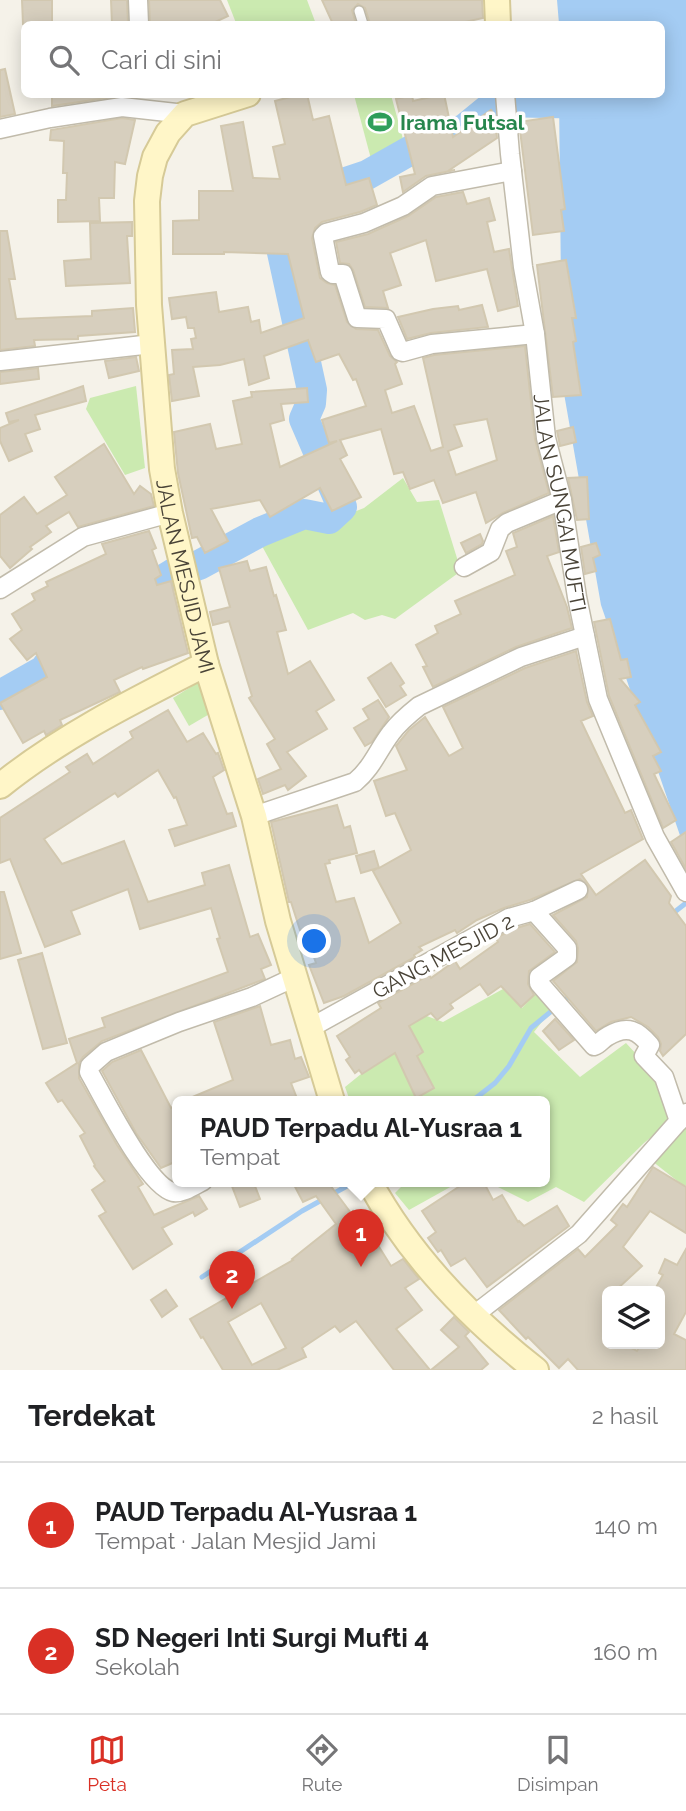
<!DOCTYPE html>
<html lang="id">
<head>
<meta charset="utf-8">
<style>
  body { margin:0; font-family:Raleway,sans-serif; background:#f2f2f2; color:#202124 }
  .controls { position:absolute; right:21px; bottom:21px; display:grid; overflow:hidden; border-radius:10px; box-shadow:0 4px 18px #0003 }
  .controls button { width:63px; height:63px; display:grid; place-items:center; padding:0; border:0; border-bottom:2px solid #e0e0e0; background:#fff; color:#202124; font:35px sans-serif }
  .you { position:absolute; left:315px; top:942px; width:24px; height:24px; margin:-18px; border:5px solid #fff; border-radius:50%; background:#1a73e8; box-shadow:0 0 0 10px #1a73e833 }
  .badge { display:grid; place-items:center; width:46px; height:46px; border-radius:50%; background:#d93025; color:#fff; font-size:23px; font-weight:700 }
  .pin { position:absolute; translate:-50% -58px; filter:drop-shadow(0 2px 4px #0008) }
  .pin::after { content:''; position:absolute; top:37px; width:24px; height:21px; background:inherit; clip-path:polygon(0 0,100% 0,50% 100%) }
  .popup { position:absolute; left:172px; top:1096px; width:378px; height:91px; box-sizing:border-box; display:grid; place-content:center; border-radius:10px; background:#fff; filter:drop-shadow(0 2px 5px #0005); font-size:23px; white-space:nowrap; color:#757577 }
  .popup b { font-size:26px; color:#202124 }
  .popup::after { content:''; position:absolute; left:50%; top:100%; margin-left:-14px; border:14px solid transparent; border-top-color:#fff }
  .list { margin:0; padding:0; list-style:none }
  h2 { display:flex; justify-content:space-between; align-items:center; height:91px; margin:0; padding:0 28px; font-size:30px }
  h2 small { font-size:23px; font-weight:400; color:#757577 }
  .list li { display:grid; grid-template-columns:46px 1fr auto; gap:21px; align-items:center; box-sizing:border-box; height:126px; padding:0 28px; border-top:2px solid #e0e0e0 }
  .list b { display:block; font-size:26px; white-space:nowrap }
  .list p { margin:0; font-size:23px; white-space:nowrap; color:#757577 }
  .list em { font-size:23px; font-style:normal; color:#757577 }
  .icon { flex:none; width:38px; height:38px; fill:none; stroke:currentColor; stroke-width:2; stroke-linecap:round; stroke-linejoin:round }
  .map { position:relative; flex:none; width:686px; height:1370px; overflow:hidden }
  .search { position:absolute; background:#fff; box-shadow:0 4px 18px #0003; left:21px; right:21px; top:21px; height:77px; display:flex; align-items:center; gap:18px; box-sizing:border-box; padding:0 24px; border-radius:10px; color:#757577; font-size:26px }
  .sheet { height:343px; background:#fff }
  nav { display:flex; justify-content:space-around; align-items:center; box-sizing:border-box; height:98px; border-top:2px solid #e0e0e0; background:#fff; font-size:19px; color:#757577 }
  nav a { display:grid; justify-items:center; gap:4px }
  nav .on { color:#d93025 }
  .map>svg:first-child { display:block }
  .green { fill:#cbeab0 }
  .water { fill:#a4ccf3 }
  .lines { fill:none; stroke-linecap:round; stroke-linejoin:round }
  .stream { stroke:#a4ccf3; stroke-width:5 }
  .river { stroke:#a4ccf3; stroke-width:30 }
  .building { fill:#d7cfbe; stroke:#d2c8b0; stroke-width:2; fill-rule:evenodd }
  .lane-casing { stroke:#c1bbab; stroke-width:12 }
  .street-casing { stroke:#c1bbab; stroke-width:21 }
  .secondary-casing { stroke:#d6ca97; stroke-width:28 }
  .lane { stroke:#fff; stroke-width:9 }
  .street { stroke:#fff; stroke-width:18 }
  .secondary { stroke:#fff6c8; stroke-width:24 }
  .labels { text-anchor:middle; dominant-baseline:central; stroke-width:7; stroke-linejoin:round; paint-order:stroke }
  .leisure-label { font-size:21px; font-weight:bold; fill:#27864d; stroke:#fff; text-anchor:start }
  .street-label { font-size:21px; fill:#494337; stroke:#fff }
</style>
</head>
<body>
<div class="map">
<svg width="686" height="1370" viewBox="0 0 686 1370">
  <rect width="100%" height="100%" fill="#f5f2e9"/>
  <g class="green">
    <path d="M227,0h80l9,24h-77l-3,-1z"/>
    <path d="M354,95h37l15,55 -35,9z"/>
    <path d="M136,386l9,82 -20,7 -39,-66 4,-11z"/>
    <path d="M403,478l14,24 22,-2 22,71 -66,48 -13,-4 -17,5 -12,-7 -45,17 -46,-84 51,-30 18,5 33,-13z"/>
    <path d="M202,680l16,29 -29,17 -16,-28z"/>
    <path d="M503,989l19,19 13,-14 17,15 -18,23 46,45 46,-34 35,38 12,38 -29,24 -60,59 -28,-15 -28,15 -32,-16 -2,-5h51v-80h-195l-5,-14 42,-34 -4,-11 41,-27 19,7z"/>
    <path d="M686,1123v62l-1,2 -33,-26z"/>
    <path d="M407,1181h54l-52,29 -14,-17z"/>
  </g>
  <path class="water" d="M557,0h129v853l-85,-248 -39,-223 -3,-287 103,-1v-70h-103z"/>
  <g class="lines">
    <g class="stream">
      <path d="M672,914l14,-11"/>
      <path d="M472,1101l23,-18 14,-17 22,-38 40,-33"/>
      <path d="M202,1277l100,-66 45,-25 6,-5"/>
    </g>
    <g class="river">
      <path d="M308,181l23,6 36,-12 62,-35 35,-11 33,-27 103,2"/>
      <path d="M124,603l48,-29 27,-9 61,-33 44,-18 25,5 13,-12 -38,-88 7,-16 1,-13 -38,-174"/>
      <path d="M0,695l44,-25 23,-33"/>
    </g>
  </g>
  <g class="building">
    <path d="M22,0h30v24h-29z"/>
    <path d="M111,0h16l1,24h-16z"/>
    <path d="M149,0h71l8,16 -17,8h-61z"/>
    <path d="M322,0h160l1,18 -27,6h-86l-5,-16 -7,-4 -6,6 4,14h-23z"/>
    <path d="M5,69l10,45 -15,3v-47z"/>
    <path d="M52,94h87v3l-19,-1 -68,10z"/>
    <path d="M302,94h5l6,26 16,-4 17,69 23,-7 8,27 -17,7 -38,10 -7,6 -3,10 8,40 7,5 8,2 12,37 9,7 22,1 12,26 7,6 -2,2 7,20 -17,6 7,23 22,-7 17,45 12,-4 -20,-89 11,-3 91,-9 10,93 14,54 -46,20 -17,10 -10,-31 -33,11 -9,-23 -24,9 -7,-17 -9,2 -13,-45 -41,11 7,15 -7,4 21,38 -29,14 -12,-23 -50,29 -10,-17 -49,9 17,32 -23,12 -8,-16 -5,1 -14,-65 -4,-41 36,-8 6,25 26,-5 -9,-43 19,-4 -1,-5 56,-4 1,14 -27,2 3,16 -14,4 10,43 57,-26 -8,2 -7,-23 44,-14 -10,-27 -3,1 -14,-26 -23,8 -8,-22 -44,16 5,22 -20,7 -5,-26 -24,6 -27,2 6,29 -27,5 -3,-26 5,-1 -2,-24 21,-1 -2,-10 5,-1 -2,-10h-6l-2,-11 -14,2 -3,-21 47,-6 3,20 29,-5 3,15 8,-2 2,13 43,-15 -16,-64 -64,-2v2h-51v-33l26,-1v-29h34l-12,-65 22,-4 10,56 27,1 -7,-32 12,-3 -10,-43zM487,419l10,41 -41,15 -8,-24 14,-5 -8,-21z"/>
    <path d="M444,94l9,43 38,-27 4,6 2,22 -49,33 7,-1 -29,6 -23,16 -3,-15 15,-3 -19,-75 16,-4 1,6z"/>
    <path d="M553,117l12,92 -4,1 3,21 -31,4 -14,-113z"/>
    <path d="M122,118l13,2 -10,44 -10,-2 -1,36h-15l1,23 -42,1v-22h8l1,-27h-4l1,-32 -14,-1 1,-10z"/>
    <path d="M463,192l4,12 22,-6 6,22 -8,2 7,30 15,-3 9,57 -20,5 -11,-42 -51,12 -10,-41 -36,13 11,32 -18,6 5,17 -23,-1 -12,-37 -4,-6 -9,-1 -4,-21 32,-8 40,-18 28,-19z"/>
    <path d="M132,222v14h-5l3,47 -64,3 -2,-25 27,-2 -1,-36z"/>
    <path d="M0,231h7l8,48h-6l7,40 76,-3v-5l41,-3 2,24 -57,4v3l-44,1 1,6 -35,4z"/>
    <path d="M566,260l10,58h-4l4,23 -3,1 8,53 -28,2 -16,-132z"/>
    <path d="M482,305l6,22 -57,6 -24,6 -9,-22 35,-8 25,-3 1,4z"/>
    <path d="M136,357l3,14 -30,7 -4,-17z"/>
    <path d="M38,368l1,11 -39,5v-12z"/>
    <path d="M83,386l3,15 -51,14 5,14 -15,5 7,17 -23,10 -9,-20v-13l19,-8 -10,2 -3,-9z"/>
    <path d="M573,427l3,15 -16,4 -3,-15z"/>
    <path d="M104,444l30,50 6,-8 11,8 3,12 -76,21 -9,-15 -23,14 5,6 -21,15 2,2 -22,19 -10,-12v-41l24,-18 13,17 30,-19 -12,-18z"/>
    <path d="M587,477l2,42 -12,1 -9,-42z"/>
    <path d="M553,516l6,36 -12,4 20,51 5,21 -56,19 -83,40 -10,-20 4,-1 -11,-21 22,-12 -3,-7 26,-12 -6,-13 60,-26 -9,-24 11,-4 -4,-14z"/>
    <path d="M149,531l7,17 -4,2 9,25 -6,4 2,6 14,-4 17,72 -45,16 -1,-2 -28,13 6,12 -60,28 2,5 -16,10 -2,-4 -21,12 -23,-40 47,-26 -11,-24 -9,7 -17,-21 12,-9 -10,-16 23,-14 -3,-6 16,-8 -2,-4 60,-28 -4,-10z"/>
    <path d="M480,534l3,7 -1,3 -16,9 -5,-10z"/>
    <path d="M596,543l4,12 -7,3 3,13 -11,3 -4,-27z"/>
    <path d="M247,561l3,10 16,-4 8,29 2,-1 10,35 -9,2 11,42 22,-13 24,39 -18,11 11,18 -40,23 19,24 -18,14 -3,-5 -22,9 -5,-15 23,-10 -14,-25 8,-5 -26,-41 3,-2 -23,-75 -16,4 -3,-13 20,-5 -11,-39z"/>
    <path d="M610,619l11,41 6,-1 4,18 -11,2 20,23 -5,3 26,47 -8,4 8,15 -7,3 22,46 -13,8 -54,-132 -15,-74z"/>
    <path d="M576,651l11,51 6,14 -12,5 44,92 6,-3 12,29 -62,35 15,21 49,-35 26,36 -2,7 17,23v108l-23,22 -3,-5 1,-7 -3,-7 -10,-10 -17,-10 -20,5 -15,9 -43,-50 24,-19 1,-14 -2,-7 -23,-26 34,-18 1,-11 -8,-7 -50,21 -26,8 -27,12 -20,13 -2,-3 -36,17 3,3 -8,5 1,2 -71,39 -20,7 -15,-38 7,-2 -12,-34 -4,1 -9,-28h-2l-18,-80 66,-17 7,23 6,-2 7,27 -28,7 1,3 -5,1 11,38 18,-4 15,45 32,-20 -28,-52 5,-3 -17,5 -5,-17 18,-5 5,17 32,-18 -16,-37 -9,3 -12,-35 33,-11 -11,-24 13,-16 16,-13 24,39 14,-8 -20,-41 82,-39z"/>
    <path d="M391,663l13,20 -4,3 6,9 -20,12 -18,-29z"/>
    <path d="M378,700l11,17 -17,25 -7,4 -11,-18 15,-9 -6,-10z"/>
    <path d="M168,710l19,32 16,-9 13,21 2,-1 6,17 -11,7 14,37 5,-1 4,13 -61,20 -6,-16 18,-5 -11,-28 -2,1 -16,-28 -40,27 -3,-4 -71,46 18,25 62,-23 24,61 57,-17 -3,-12 27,-8 21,72 8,-3 13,31 -10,4 4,10 -163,62 -19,16 -4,6v15l38,67 26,39 -5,3 16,28 45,-19 8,13 -12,7 -2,-4 -31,16 10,16 -39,25 -34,-53 7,-4 -14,-22 13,-9 -11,-15 1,-1 -15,-29 5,-3 -23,-33 -4,2 -12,-19 31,-20 -8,-24 36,-12 -3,-9 126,-46 -11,-33 3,-1 -9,-30 -71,21 -12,-40 -57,22 9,23 -35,13 -35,-88 -10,4v-45l70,-46 -4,-5 21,-13 6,10 40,-26 -3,-6z"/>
    <path d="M686,832v37l-15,-27z"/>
    <path d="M0,892h4l17,61 -21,6z"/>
    <path d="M530,924l25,28 -26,19 -1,13 6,11 -13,12 -20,-21 -13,9 -8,-11 -30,20 3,4 -16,12 -6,-7 -22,13 14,26 -6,4 17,32 -18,10 -21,-45 -33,21 -3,-4 -4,3 -9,-13 4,-3 -13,-21 44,-28 -3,-5 51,-28 2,3 24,-17 5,8 38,-27 -2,-4 17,-9z"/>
    <path d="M42,953l25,90 -24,6 -25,-89z"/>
    <path d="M260,1006l11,39 19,-5 5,19 6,-2 8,20 -18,6 7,18h-115l50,-21 -19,-58z"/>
    <path d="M555,1019l19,21 -15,10 -16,-19z"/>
    <path d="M141,1050l30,58 6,-3v56l-16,7 -25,-35 -34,-62 10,-9z"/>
    <path d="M653,1167l33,20v46l-36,-22 -27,36 19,19 -27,25h-8v53h17l13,7 4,-7h19v-53h-6l9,-16 -4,-2 6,-14 12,6 9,-16v63l-12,22 12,6v30h-108l-10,-11 -9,9 -31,-31 -2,2 -27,-29 79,-61 7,8 32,-32 -6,-5 12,-16 4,3z"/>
    <path d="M230,1181h23l7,18 -20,8z"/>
    <path d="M292,1181h35l24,32 2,-2 23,31 15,24 12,-7 16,20 -14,9 17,22 -26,19 34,41h-36l-38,-49 -16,11 -5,-6 -33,22 4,9 -29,13h-54l-20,-33 -2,1 -11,-19 103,-59 -1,-1 44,-35 -20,-28 -13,6zM261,1303l25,45 -34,17 -24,-43z"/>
    <path d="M457,1181h26l10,19 9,-5 16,27 1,-1 5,5 33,-20 12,20 -82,61 -22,-29 -14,8 -10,-16 -3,2 -10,-14 8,-6 -14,-21 38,-25z"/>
    <path d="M166,1290l11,16 -15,11 -11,-17z"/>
    <path d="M454,1317l15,15 -4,4 23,28 -7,6h-50l28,-23 -18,-17z"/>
  </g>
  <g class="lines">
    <g class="lane-casing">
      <path id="lane" d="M359,11l4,13"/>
    </g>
    <g class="street-casing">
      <g id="street">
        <path d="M138,0l1,24"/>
        <path id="s1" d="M505,94l5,60 13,113 12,67 11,104 16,62 15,97 21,102 57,138 31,55"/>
        <path d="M0,129l50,-11 72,-11 63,7"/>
        <path d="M512,171l-80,15 -29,20 -39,17 -38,10 -3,3 7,36 3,2h10l14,44 29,1 14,32 3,1 29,-8 103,-10"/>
        <path d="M0,361l152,-17"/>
        <path d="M464,567l27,-15 9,-23 7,-6 55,-23"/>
        <path d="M0,589l83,-52 87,-24"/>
        <path d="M254,816l101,-34c17,-14 23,-32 36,-49 8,-11 18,-19 28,-27l102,-49 64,-21"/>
        <path d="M534,911l33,37v9l-28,20v6l55,63c6,-2 8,-7 14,-10 20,-12 30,-5 42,9l-6,11 20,21 15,44"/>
        <path d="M310,1028l199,-110 25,-7 44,-21"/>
        <path d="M203,1181c-8,4 -21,13 -30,11 -26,-6 -70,-96 -84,-120l1,-6 16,-14 73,-30 73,-25 43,-20"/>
        <path d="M474,1315l105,-81 107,-121"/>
      </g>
    </g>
    <g class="secondary-casing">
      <g id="secondary">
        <path d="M497,0l1,24"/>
        <path id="s2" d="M248,94l-63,20 -17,19 -13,24 -5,19 -3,25 2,104 13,164 8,44 36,151 48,152 24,105 54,180"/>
        <path d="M0,786c62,-50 135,-86 206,-122"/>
        <path d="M369,1181c40,74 102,138 167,189"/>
      </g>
    </g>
    <use href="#lane" class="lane"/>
    <use href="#street" class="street"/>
    <use href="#secondary" class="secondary"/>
  </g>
  <defs>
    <g id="stadium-bare" transform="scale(1.89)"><path d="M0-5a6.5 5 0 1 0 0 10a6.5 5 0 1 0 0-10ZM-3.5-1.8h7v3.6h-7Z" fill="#2e9e5b" stroke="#fff" stroke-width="2.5" paint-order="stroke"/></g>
  </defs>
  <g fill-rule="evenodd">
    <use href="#stadium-bare" x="380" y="122"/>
  </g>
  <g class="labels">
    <g class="leisure-label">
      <text x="400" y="122">Irama Futsal</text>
    </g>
    <g class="street-label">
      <text stroke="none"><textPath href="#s1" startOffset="413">JALAN SUNGAI MUFTI</textPath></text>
      <text stroke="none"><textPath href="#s2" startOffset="542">JALAN MESJID JAMI</textPath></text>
      <text transform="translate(443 956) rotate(-28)">GANG MESJID 2</text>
    </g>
  </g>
</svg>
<div class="controls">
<button><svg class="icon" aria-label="layers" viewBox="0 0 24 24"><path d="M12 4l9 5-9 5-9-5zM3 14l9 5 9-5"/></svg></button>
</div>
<div class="you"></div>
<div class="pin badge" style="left:361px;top:1267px">1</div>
<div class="popup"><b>PAUD Terpadu Al-Yusraa 1</b>Tempat</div>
<div class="pin badge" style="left:232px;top:1309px">2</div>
<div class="search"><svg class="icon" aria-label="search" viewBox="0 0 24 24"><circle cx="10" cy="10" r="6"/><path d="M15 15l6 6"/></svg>Cari di sini</div>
</div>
<section class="sheet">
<h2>Terdekat<small>2 hasil</small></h2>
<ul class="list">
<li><span class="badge">1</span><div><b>PAUD Terpadu Al-Yusraa 1</b><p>Tempat · Jalan Mesjid Jami</p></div><em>140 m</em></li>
<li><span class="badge">2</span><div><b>SD Negeri Inti Surgi Mufti 4</b><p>Sekolah</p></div><em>160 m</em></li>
</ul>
</section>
<nav>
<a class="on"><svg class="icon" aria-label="map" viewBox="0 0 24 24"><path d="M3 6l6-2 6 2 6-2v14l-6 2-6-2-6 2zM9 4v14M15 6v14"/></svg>Peta</a>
<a><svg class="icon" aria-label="directions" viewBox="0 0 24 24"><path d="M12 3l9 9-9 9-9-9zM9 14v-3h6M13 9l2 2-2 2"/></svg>Rute</a>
<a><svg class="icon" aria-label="saved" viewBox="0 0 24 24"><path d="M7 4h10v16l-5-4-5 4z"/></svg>Disimpan</a>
</nav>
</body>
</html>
